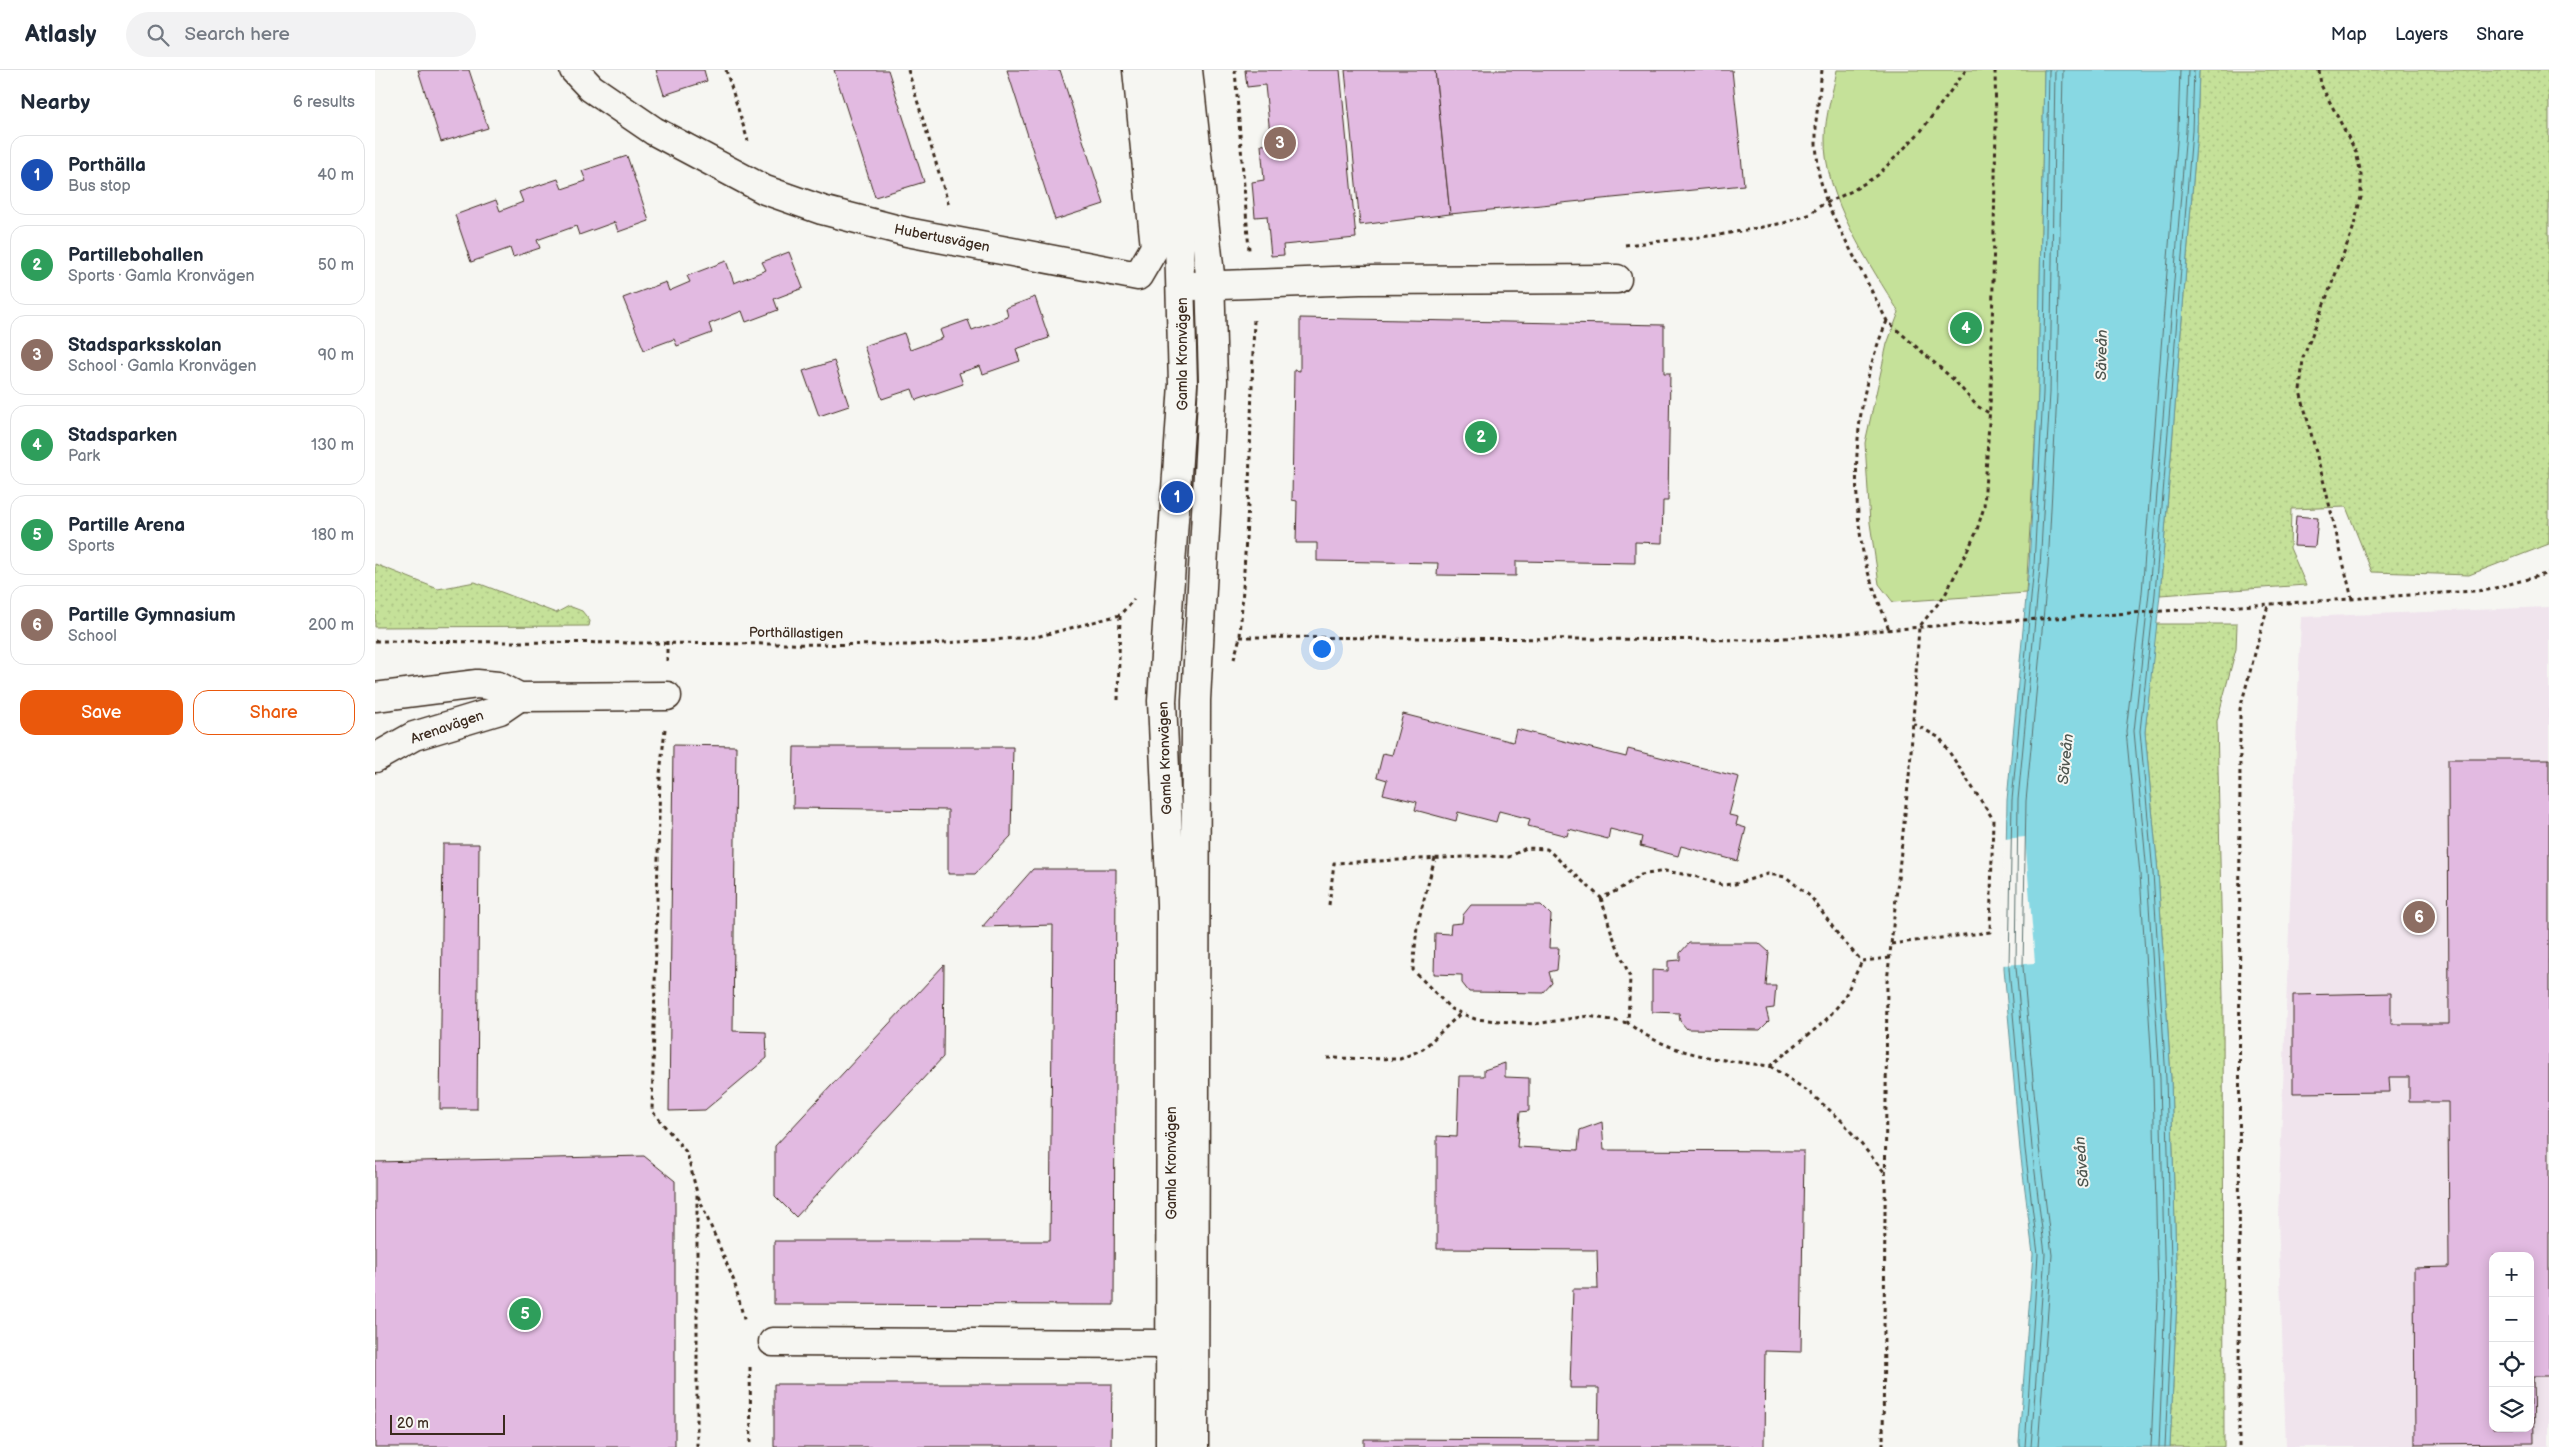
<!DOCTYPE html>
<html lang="en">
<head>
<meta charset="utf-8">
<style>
  body { margin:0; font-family:"Balsamiq Sans",sans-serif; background:#f2f2f3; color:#1f2937 }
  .controls { position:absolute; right:15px; bottom:15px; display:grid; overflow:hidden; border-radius:10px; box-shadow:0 2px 12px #0003 }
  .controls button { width:45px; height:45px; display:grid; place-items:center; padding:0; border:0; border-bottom:1px solid #e0e1e3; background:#fff; color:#1f2937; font:25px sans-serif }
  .scale { position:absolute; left:15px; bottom:12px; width:115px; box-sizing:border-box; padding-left:5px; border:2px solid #3b2a1e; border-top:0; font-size:14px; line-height:18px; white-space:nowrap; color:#3b2a1e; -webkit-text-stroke:4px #f6f6f2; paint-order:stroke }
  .you { position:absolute; left:946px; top:578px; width:18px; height:18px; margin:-12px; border:4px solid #fff; border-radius:50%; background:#1a73e8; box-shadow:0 0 0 8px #1a73e833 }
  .badge { display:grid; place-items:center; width:32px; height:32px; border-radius:50%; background:#ea580c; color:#fff; font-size:16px; font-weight:700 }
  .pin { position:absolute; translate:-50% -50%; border:2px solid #fff; box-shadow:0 1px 5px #0006 }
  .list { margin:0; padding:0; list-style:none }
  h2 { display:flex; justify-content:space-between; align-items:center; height:65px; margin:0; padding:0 20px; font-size:21px }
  h2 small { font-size:16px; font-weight:400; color:#747a83 }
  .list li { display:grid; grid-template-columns:32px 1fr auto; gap:15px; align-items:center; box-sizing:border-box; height:80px; margin:0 10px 10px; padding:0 10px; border:1px solid #e0e1e3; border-radius:15px }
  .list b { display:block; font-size:19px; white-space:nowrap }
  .list p { margin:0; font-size:16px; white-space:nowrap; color:#747a83 }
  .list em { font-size:16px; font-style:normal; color:#747a83 }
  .actions { display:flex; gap:10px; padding:15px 20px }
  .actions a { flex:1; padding:11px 0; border:1px solid #ea580c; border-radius:15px; text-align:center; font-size:18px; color:#ea580c }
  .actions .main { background:#ea580c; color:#fff }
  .icon { flex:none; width:28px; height:28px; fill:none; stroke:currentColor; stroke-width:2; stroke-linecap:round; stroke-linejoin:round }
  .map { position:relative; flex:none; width:2174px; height:1377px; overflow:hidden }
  header { display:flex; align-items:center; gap:30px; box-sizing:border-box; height:70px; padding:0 25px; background:#fff; border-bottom:1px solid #e0e1e3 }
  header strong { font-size:24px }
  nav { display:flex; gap:28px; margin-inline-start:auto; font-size:18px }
  .search { width:350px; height:45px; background:#f2f2f3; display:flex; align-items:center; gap:12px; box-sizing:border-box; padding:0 18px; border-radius:28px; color:#747a83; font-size:19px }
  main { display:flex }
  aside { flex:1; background:#fff }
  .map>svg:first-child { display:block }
  .built { fill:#f0e4ed; fill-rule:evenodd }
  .grass { fill:url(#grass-dots); stroke:#80865c }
  .green { fill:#c5e199; stroke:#80865c }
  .water { fill:#88d8e3; stroke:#699294 }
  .pier { fill:#f6f6f2 }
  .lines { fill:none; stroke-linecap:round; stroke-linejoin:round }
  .shore { stroke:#5a706d; stroke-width:1 }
  .building { fill:#e2bae1; stroke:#3b2a1e; fill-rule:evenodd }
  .minor-casing { stroke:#3b2a1e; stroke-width:31 }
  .path { stroke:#3b2a1e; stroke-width:3; stroke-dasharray:4 4; stroke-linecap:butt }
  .minor { stroke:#f6f6f2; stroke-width:28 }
  .labels { text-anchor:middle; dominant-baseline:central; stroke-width:4; stroke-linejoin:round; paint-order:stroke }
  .street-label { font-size:14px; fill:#3b2a1e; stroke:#f6f6f2 }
  .water-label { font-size:15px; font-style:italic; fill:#4e564f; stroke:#f6f6f2 }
</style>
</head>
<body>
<header>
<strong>Atlasly</strong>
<div class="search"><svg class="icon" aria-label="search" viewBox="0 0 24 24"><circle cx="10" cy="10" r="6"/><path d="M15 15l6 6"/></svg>Search here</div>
<nav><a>Map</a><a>Layers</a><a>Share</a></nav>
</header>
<main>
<aside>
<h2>Nearby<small>6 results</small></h2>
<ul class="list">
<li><span class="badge" style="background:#1a4fb4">1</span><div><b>Porthälla</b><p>Bus stop</p></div><em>40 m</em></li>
<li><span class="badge" style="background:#2e9e5b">2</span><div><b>Partillebohallen</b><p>Sports · Gamla Kronvägen</p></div><em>50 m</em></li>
<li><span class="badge" style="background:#8d6e63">3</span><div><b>Stadsparksskolan</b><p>School · Gamla Kronvägen</p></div><em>90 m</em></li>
<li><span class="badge" style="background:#2e9e5b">4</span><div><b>Stadsparken</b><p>Park</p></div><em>130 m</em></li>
<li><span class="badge" style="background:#2e9e5b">5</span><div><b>Partille Arena</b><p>Sports</p></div><em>180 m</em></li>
<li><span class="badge" style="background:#8d6e63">6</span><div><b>Partille Gymnasium</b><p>School</p></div><em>200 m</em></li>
</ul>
<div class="actions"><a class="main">Save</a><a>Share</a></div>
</aside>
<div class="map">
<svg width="2174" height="1377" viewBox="0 0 2174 1377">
  <defs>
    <pattern id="grass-dots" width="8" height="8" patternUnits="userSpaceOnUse" patternTransform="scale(1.25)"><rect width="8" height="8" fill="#c5e199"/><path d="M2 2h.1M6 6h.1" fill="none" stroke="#aac183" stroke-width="1.8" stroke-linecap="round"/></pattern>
  </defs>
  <rect width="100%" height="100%" fill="#f6f6f2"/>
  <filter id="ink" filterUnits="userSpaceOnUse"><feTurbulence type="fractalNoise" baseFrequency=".02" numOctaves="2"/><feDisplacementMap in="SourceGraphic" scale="10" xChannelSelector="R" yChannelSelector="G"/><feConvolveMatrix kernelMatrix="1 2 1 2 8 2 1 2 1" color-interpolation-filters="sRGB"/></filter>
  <g filter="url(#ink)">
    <path class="built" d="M2174,537v840h-263l-8,-230 23,-600zM2118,1186h37v172h-37z"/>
    <g class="grass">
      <path d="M1824,0h350v474l-80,31 -97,-3 -26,-65 -55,2 -1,39 16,37 -146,10 37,-464z"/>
      <path d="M0,494l63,25 37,-7 81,31 13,-7 13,5 8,10 -1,5 -214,1z"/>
      <path d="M1781,554h81l-1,25 -19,72 6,277 1,449h-54l7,-149 -6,-219 -13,-207 -13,-140z"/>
    </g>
    <path class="green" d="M1462,0h207l-6,323 -12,200 -133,9 -14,-18 -9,-61 -5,-80 22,-99 12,-32c-29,-47 -76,-117 -74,-174 0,-22 8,-46 12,-68z"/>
    <path class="water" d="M1669,0h155l-2,61 -37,464 -15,137 13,140 13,207 6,219 -7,149h-150l-1,-5 14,-188 -13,-104 -16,-182 3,-168 22,-234 9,-173z"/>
    <path class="pier" d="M1650,767l10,126 -33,2 2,-126z"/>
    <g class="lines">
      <g class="shore">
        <path d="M1650,1377l13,-193 -13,-105 -16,-181 3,-168 22,-234 9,-173 6,-323"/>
        <path d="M1656,1377l14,-193 -13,-106 -16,-181 2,-167 22,-233 10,-174 5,-323"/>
        <path d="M1663,1377l14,-192 -13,-108 -16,-180 3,-166 22,-234 9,-173 6,-324"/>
        <path d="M1776,1377l7,-150 -5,-217 -13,-206 -14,-143 16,-138 36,-463 2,-60"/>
        <path d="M1784,1377l6,-150 -5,-218 -13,-206 -13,-142 15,-138 37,-462 2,-61"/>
        <path d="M1790,1377l7,-150 -6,-218 -13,-206 -13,-142 15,-137 37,-463 2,-61"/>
      </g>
    </g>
    <g class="building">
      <path d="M43,0h51l19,58 -47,14z"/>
      <path d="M281,0h48l3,11 -43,14z"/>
      <path d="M459,0h54l36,112 -49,15z"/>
      <path d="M632,0h53l44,134 -49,16z"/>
      <path d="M870,0h95l16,168 -73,7 1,10 -13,1 -4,-40 -12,1 -3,-35 12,-2 -3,-35 10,-1 -6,-59 -18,2z"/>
      <path d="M970,0h90l15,144 -90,11z"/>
      <path d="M1060,0h297l12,115 -294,29z"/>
      <path d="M252,86l22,65 -31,11 -3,-10 -36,13 -3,-9 -39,14 3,8 -27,9 -3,-9 -39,14 -16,-47 41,-15 4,11 23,-9 -4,-10 39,-13 4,10 24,-8 -4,-10z"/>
      <path d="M414,182l14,36 -29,11 4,11 -32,12 -4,-11 -33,13 3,9 -35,13 -3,-7 -30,11 -21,-52 43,-16 3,9 21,-9 -3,-6 39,-15 8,22 32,-13 -4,-8z"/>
      <path d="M660,227l14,41 -33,11 4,12 -37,13 -3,-8 -21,7 4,11 -47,16 -4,-11 -30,10 -18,-53 40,-13 6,17 33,-12 -3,-8 28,-10 4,10 36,-13 -2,-9z"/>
      <path d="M925,248l364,7v48h6l-2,128h-5l-1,42 -27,-1v21l-119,-2v15l-79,-1 1,-12 -121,-2v-18h-21l1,-42 -5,-1 2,-130 6,1z"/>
      <path d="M459,291l15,45 -30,10 -16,-45z"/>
      <path d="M1921,446l22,2 -3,29 -21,-1z"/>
      <path d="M1028,644l110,28 3,-13 110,28 2,-8 111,28 -10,38 9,2 -2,8 10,3 -8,33 -57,-15 -3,10 -38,-10 2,-9 -32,-8 -2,10 -39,-10 -2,7 -39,-10 2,-7 -31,-8 -3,11 -38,-10 -2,9 -41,-11 2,-8 -34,-8 4,-14 -10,-3 6,-24 9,2z"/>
      <path d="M298,675l63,1 -3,285 33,1 1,26 -62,52 -36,1z"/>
      <path d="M419,677h219l-2,89 -36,38h-27v-64l-155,-2z"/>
      <path d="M2073,689h101v617h-16l1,67 -119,1 -1,-176 35,-1 -1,-165h-39v-25h-20l1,15 -97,1v-98l98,-2v31h58zM2118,1186h37v172h-37z"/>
      <path d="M68,774h36l-2,265h-37z"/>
      <path d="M658,799h83l-2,436 -340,-1v-63h276l3,-316 -71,2z"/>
      <path d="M1096,835h70l10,10 -2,33h10l-2,22 -8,2 3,11 -9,10 -74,-1 -7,-9v-8l-28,-1 1,-41 15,1 1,-10 11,-1 1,-8z"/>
      <path d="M1314,873h70l10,9 -3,34h10l-2,22 -8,1 3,12 -9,9 -73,-1 -7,-8 -1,-8 -27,-1v-42l16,1v-10l12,-1v-7z"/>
      <path d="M569,895l-1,92 -147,160 -21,-21v-50z"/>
      <path d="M1130,993v14l24,1v33l-9,1 -3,35 61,3 2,-20 22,-8 2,28 200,1 -3,201 -36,-1 -1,96h-400v-8l234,1 1,-52h-29l3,-99h25l-1,-39 -160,-1v-113l20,1 2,-61h25v-6z"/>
      <path d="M269,1086l31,25v266h-300v-285z"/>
      <path d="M399,1314h338l-1,63h-337z"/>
    </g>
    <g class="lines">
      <g class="minor-casing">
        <g id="minor">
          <path d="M199,0l17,18 63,43 111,59 57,20 85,22 231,44 17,-29 -18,-177"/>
          <path d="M789,0l14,136 5,178 -21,317 9,203 -1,543"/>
          <path d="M813,0l22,205 3,106 -17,319 -2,747"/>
          <path d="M817,216l168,-6 257,-1"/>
          <path d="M0,627l102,-13 21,2 21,11 148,-1"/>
          <path d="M0,688l39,-22 86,-26 19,-13"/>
          <path d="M398,1272l398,2"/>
        </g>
      </g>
      <g class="path">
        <path d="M351,0l22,71"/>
        <path d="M533,0l41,136"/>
        <path d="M860,0l14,180"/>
        <path d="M1447,0l-6,51v24l3,30 8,29 60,117 67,59 23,26 12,7"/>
        <path d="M1944,0l2,15 35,67 5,22v23l-8,32 -50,129 -3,33 26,100 26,108"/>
        <path d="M1250,175l94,-10 65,-12 27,-9 7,-7 34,-16 26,-16 43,-44 45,-61"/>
        <path d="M1512,251c-30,68 -37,151 -25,225 4,29 18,56 27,84"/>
        <path d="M865,567l519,3 188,-15 541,-35 61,-17"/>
        <path d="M0,571l536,4 125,-8 84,-22 14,-16"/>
        <path d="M292,571v22"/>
        <path d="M859,589l6,-22 9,-149 5,-170"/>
        <path d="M743,630l2,-85"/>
        <path d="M290,659l-5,45 -8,337 35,42 10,40v254"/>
        <path d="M1060,788l-18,68 -4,44 38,39 24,10 60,5 53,-8 40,7"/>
        <path d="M1226,828l11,36 18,43 -2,46c40,32 93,37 142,43l54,-44 19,-22 19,-39"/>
        <path d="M954,835l5,-42 152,-7 23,1 17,-9 21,1 54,49 17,-8 23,-15 24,-4 29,5 27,9 14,-1 33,-10 18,3 25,20 31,43 20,21 28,-3"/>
        <path d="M1516,874l99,-12 3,-113 -53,-81 -28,-15"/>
        <path d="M952,988l73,1 23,-10 38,-36"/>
        <path d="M1395,996l39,26 32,28 45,54"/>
        <path d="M323,1126l36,85 11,42"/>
        <path d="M375,1297l1,80"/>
        <path d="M1508,1377l4,-465 23,-215 9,-140 26,-32 31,-62 8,-26 7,-119 5,-263 -1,-55"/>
        <path d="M1864,1377l1,-738 28,-104"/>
      </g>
      <use href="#minor" class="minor"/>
    </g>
  </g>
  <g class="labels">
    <g class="street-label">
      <text transform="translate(567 168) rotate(11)">Hubertusvägen</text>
      <text transform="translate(807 284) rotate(-90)">Gamla Kronvägen</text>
      <text transform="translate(421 563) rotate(1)">Porthällastigen</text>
      <text transform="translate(72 657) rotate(-19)">Arenavägen</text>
      <text transform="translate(790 688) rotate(-92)">Gamla Kronvägen</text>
      <text transform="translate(796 1093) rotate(-90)">Gamla Kronvägen</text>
    </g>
    <g class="water-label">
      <text transform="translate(1727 285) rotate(-89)">Säveån</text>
      <text transform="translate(1691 689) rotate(-84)">Säveån</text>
      <text transform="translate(1707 1092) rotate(-95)">Säveån</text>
    </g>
  </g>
</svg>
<div class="controls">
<button>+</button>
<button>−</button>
<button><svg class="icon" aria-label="locate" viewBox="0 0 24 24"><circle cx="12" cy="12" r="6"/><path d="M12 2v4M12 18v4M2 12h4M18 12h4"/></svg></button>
<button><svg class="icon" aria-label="layers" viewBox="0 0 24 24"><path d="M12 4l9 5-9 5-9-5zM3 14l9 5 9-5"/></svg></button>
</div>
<div class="scale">20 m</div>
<div class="you"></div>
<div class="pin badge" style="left:802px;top:427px;background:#1a4fb4">1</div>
<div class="pin badge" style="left:1106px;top:367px;background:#2e9e5b">2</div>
<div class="pin badge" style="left:905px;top:73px;background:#8d6e63">3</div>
<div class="pin badge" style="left:1591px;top:258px;background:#2e9e5b">4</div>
<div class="pin badge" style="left:150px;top:1244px;background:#2e9e5b">5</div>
<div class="pin badge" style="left:2044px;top:847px;background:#8d6e63">6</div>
</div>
</main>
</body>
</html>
